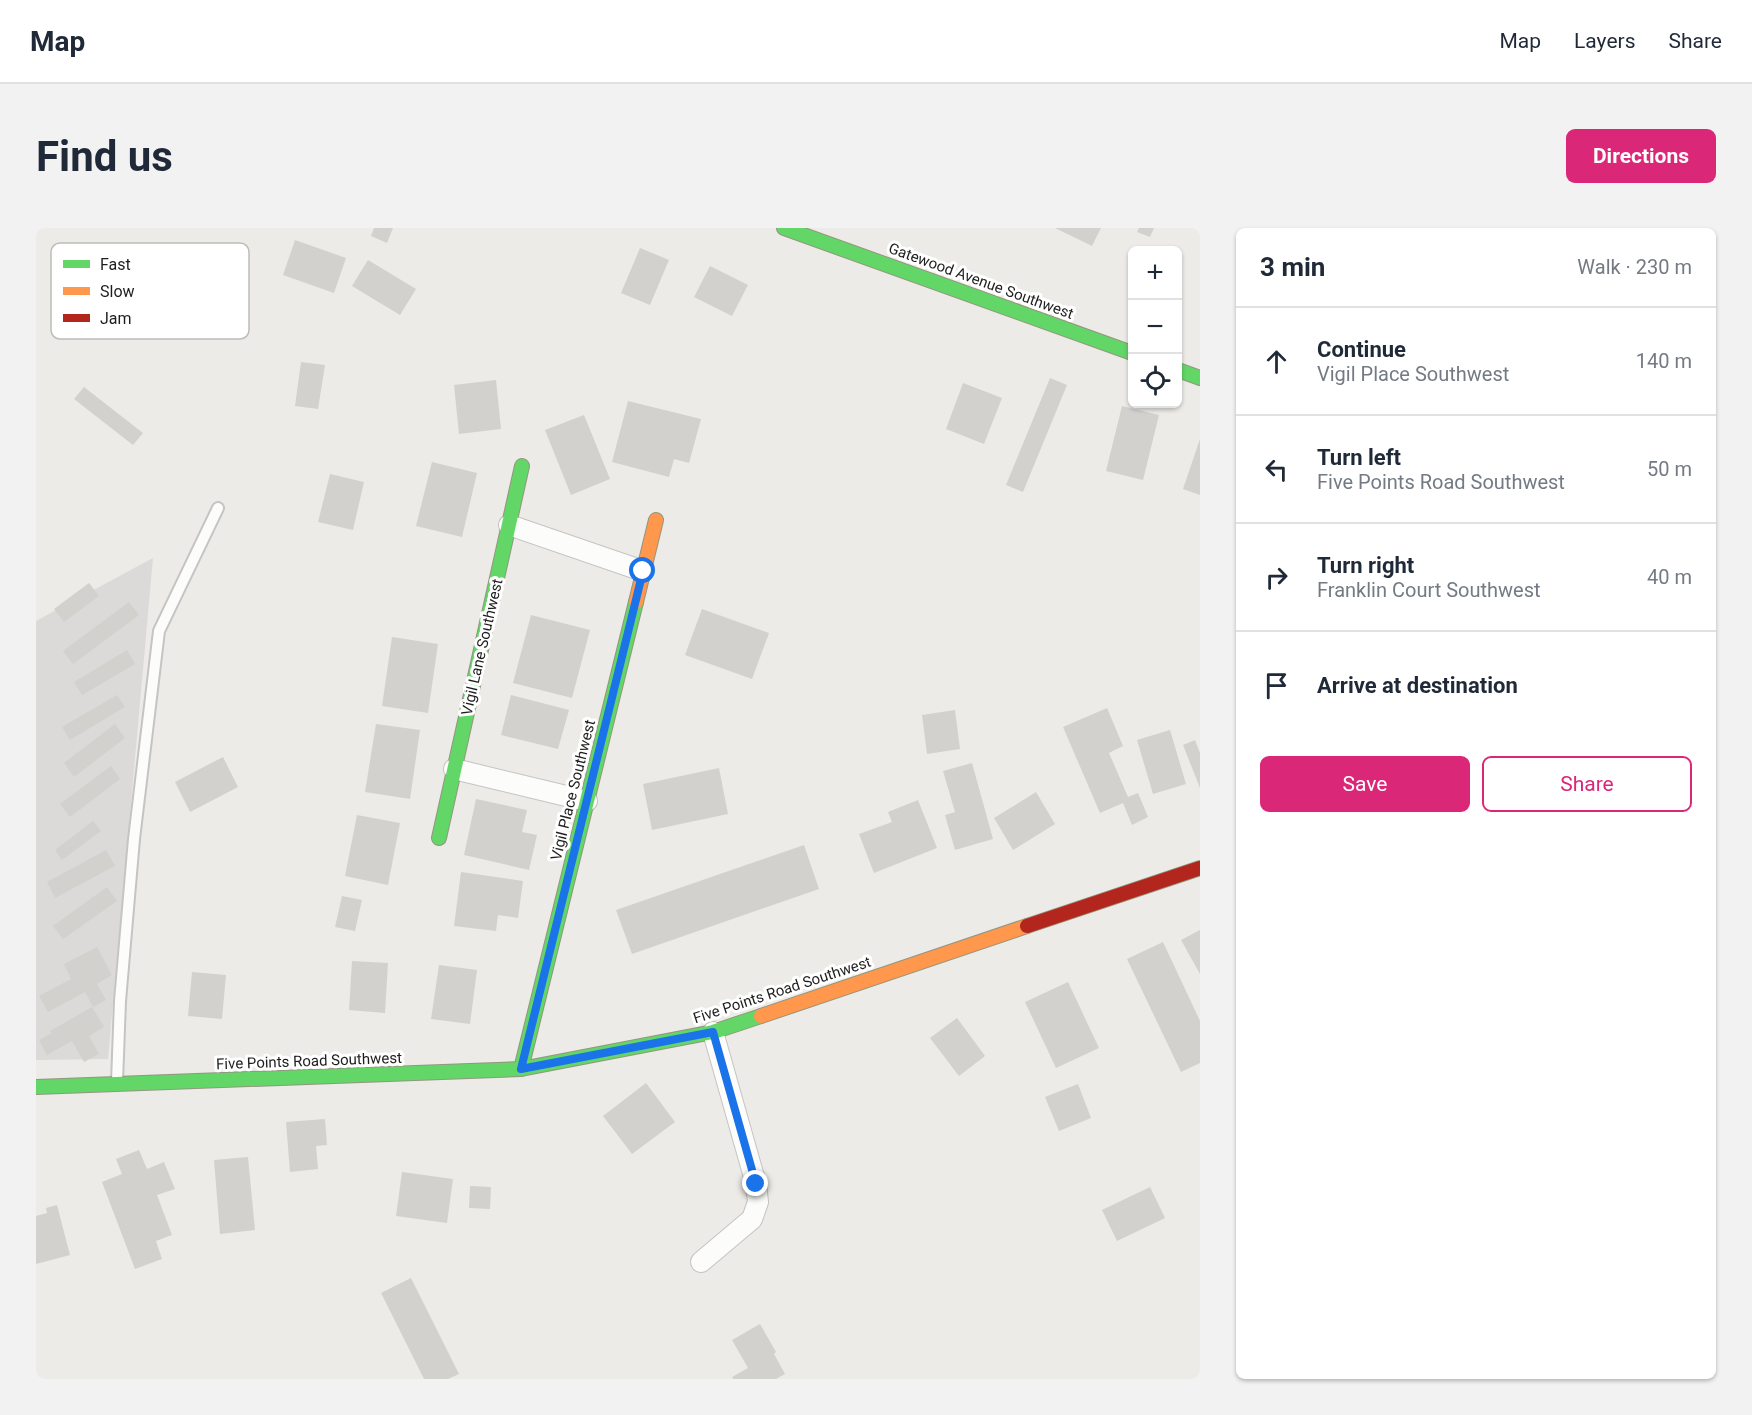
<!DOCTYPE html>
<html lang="en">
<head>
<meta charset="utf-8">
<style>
  body { margin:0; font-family:Roboto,sans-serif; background:#f2f2f3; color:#1f2937 }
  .controls { position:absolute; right:18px; top:18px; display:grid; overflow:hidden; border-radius:9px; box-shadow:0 2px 4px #0004 }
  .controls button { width:54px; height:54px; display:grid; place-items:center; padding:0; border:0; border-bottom:2px solid #e0e1e3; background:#fff; color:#1f2937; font:30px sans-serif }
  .stop { position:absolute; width:18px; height:18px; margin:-14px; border:4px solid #1a73e8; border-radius:50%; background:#fff }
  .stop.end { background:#1a73e8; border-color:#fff; box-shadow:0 2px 6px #0008 }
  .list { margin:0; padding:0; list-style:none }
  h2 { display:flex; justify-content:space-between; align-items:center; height:78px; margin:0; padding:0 24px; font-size:26px }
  h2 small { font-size:20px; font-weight:400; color:#747a83 }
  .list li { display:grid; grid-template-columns:39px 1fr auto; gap:18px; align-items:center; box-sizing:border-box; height:108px; padding:0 24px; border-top:2px solid #e0e1e3 }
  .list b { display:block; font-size:22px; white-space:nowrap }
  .list p { margin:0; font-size:20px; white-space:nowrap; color:#747a83 }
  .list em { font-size:20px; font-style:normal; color:#747a83 }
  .actions { display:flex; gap:12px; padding:18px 24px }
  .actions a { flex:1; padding:14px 0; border:2px solid #db2777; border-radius:9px; text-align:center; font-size:21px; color:#db2777 }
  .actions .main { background:#db2777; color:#fff }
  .icon { flex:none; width:33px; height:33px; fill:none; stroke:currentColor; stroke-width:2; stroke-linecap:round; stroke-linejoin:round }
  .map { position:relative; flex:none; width:1164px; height:1151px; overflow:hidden; border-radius:9px }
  header { display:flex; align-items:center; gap:36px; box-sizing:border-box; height:84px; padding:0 30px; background:#fff; border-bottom:2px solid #e0e1e3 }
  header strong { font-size:28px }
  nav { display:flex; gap:33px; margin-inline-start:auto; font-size:21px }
  .intro { display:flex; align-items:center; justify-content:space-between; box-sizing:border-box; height:144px; padding:0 36px }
  h1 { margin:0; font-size:42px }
  .button { padding:15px 27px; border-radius:9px; background:#db2777; color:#fff; font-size:21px; font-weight:700 }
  main { display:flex; gap:36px; padding:0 36px }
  aside { flex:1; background:#fff; border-radius:9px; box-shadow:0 2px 4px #0004 }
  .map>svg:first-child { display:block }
  .residential { fill:#dbdad8 }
  .building { fill:#d3d1ce }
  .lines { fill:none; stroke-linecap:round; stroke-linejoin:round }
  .lane-casing { stroke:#c5c4c3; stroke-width:14 }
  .street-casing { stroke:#c5c4c3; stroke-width:22 }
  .fast-casing { stroke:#93967f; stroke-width:16 }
  .slow-casing { stroke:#93967f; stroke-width:16 }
  .jam-casing { stroke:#93967f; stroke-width:16 }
  .lane { stroke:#fcfcfb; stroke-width:10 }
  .street { stroke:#fcfcfb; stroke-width:20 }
  .fast { stroke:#63d668; stroke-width:14 }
  .slow { stroke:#ff974d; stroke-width:14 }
  .jam { stroke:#b3261e; stroke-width:14 }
  .route { stroke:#1a73e8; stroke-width:8 }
  .labels { text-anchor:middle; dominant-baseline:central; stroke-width:6; stroke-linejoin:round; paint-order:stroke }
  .street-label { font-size:15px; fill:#1e1e1e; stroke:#fff }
  .key { fill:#fff; stroke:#bcbcbc; stroke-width:1.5 }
  .key-label { font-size:16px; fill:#1e1e1e }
</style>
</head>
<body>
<header>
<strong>Map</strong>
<nav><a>Map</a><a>Layers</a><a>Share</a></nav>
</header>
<div class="intro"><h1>Find us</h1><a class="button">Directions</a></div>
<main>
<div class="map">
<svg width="1164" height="1151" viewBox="0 0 1164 1151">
  <rect width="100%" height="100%" fill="#ecebe7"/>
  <path class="residential" d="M117,330l-45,501 -72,1v-439z"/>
  <g class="building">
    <path d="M338,0h19l-6,15 -16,-7z"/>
    <path d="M1019,0h46l-9,18z"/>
    <path d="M1103,0h15l-4,9 -13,-5z"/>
    <path d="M259,12l51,18 -12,35 -51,-18z"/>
    <path d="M604,20l29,12 -19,45 -29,-12z"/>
    <path d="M332,32l48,29 -16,26 -48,-29z"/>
    <path d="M674,38l38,19 -16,31 -38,-19z"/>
    <path d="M265,134l24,3 -7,44 -23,-3z"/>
    <path d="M1014,150l17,7 -44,107 -17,-7z"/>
    <path d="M460,152l5,49 -42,5 -5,-49z"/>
    <path d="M927,155l39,15 -18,46 -38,-15z"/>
    <path d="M48,159l59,46 -10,12 -59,-46z"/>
    <path d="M592,173l73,18 -12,44 -15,-4 -5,18 -57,-15z"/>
    <path d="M1086,178l37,9 -16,65 -37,-9z"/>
    <path d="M548,187l26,64 -39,16 -26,-65z"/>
    <path d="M1164,211v56l-17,-6z"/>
    <path d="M396,234l45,11 -15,64 -46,-11z"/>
    <path d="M294,246l34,8 -11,48 -35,-8z"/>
    <path d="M53,355l10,13 -35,26 -10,-13z"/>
    <path d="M93,374l10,13 -66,49 -10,-13z"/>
    <path d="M666,381l67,24 -17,46 -67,-24z"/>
    <path d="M495,387l59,15 -18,68 -59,-15z"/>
    <path d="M356,409l46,7 -10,69 -46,-7z"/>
    <path d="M91,422l8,14 -53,31 -8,-13z"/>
    <path d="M81,467l8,12 -55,33 -8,-13z"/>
    <path d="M475,467l58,15 -11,39 -57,-14z"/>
    <path d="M1071,480l16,38 -14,7 19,44 10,-4 10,24 -16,8 -9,-22 -23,10 -37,-86z"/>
    <path d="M919,482l5,39 -33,5 -5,-39z"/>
    <path d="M79,496l10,14 -51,39 -10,-14z"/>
    <path d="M340,496l44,6 -10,69 -45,-7z"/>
    <path d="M1134,502l16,54 -33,10 -16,-54z"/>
    <path d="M1159,512l5,13v35l-17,-43z"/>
    <path d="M187,529l15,30 -48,25 -15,-30z"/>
    <path d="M936,535l21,76 -38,11 -10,-35 10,-3 -12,-41z"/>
    <path d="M75,538l9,13 -50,38 -10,-13z"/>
    <path d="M683,540l9,46 -76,16 -9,-46z"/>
    <path d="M1000,564l19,32 -42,26 -19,-32z"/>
    <path d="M440,571l51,11 -5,22 15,3 -8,35 -65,-15z"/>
    <path d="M882,572l19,48 -63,25 -15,-39 33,-12 -4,-10z"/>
    <path d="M321,587l43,8 -12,62 -43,-9z"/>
    <path d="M57,593l8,10 -39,29 -7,-10z"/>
    <path d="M768,617l15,44 -187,65 -16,-44z"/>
    <path d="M70,622l9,16 -60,32 -8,-16z"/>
    <path d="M425,644l62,9 -5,37 -20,-3 -2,16 -42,-5z"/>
    <path d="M71,659l10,14 -54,38 -10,-13z"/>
    <path d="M306,668l20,4 -7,31 -20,-4z"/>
    <path d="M1164,702v44l-19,-34z"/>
    <path d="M1127,714l37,79v42l-19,9 -54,-113z"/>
    <path d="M61,719l15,28 -15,9 9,16 -13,7 -8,-15 -37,20 -9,-16 32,-17 -7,-15z"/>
    <path d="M316,733l36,2 -3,50 -36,-3z"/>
    <path d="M403,737l38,5 -7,54 -39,-5z"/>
    <path d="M156,744l34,3 -4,44 -34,-3z"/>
    <path d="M1032,754l31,66 -43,20 -31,-66z"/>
    <path d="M56,779l12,20 -15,9 10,18 -15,8 -12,-21 -25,14 -8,-15 13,-7 -2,-2z"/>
    <path d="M921,790l28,38 -26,20 -29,-38z"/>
    <path d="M610,855l29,39 -43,32 -29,-38z"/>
    <path d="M1042,856l13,34 -32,13 -14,-34z"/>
    <path d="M289,891l2,26 -11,1 2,23 -28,3 -4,-50z"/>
    <path d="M103,922l8,19 17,-7 11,27 -18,6 15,40 -16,6 6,18 -27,10 -33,-87 20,-8 -6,-15z"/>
    <path d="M212,929l7,73 -35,4 -6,-74z"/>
    <path d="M366,944l51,7 -6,44 -51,-7z"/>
    <path d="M434,958l21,1 -1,22 -21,-1z"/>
    <path d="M1114,959l15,31 -48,23 -15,-31z"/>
    <path d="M21,977l13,50 -34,9v-48l11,-3 -1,-5z"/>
    <path d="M375,1050l48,96 -11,5h-24l-43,-86z"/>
    <path d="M724,1096l16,28 -2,2 11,20 -9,5h-43l-1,-2 16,-9 -16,-28z"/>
  </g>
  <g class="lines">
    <g class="lane-casing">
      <path id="lane" d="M81,854l3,-81 14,-162 25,-208 59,-123"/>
    </g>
    <g class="street-casing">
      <g id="street">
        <path d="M473,297l134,46"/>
        <path d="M418,541l133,32"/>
        <path d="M665,1034l51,-43 6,-17 -2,-18 -43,-152"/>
      </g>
    </g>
    <g class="fast-casing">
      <g id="fast">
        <path d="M748,0l348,125"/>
        <path d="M1142,142l22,8"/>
        <path d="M403,610l83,-372"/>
        <path d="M485,841l115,-467"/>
        <path d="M0,859l485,-18 192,-37 48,-16"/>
      </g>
    </g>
    <g class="slow-casing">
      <g id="slow">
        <path d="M600,374l20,-82"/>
        <path d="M725,788l266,-90"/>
      </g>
    </g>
    <g class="jam-casing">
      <path id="jam" d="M991,698l173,-58"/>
    </g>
    <use href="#lane" class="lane"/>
    <use href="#street" class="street"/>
    <use href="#fast" class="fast"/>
    <use href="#slow" class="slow"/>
    <use href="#jam" class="jam"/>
  </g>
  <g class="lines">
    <path class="route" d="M607,343l-122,498 192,-37 43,152"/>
  </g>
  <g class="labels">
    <g class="street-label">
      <text transform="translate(945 53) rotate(20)">Gatewood Avenue Southwest</text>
      <text transform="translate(446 419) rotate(-77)">Vigil Lane Southwest</text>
      <text transform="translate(537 562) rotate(-76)">Vigil Place Southwest</text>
      <text transform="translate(746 762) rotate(-18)">Five Points Road Southwest</text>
      <text transform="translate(273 833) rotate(-2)">Five Points Road Southwest</text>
    </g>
  </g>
  <rect x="15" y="15" width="198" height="96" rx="9" class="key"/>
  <rect x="27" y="32" width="27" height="8" fill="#63d668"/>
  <rect x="27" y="59" width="27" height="8" fill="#ff974d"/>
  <rect x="27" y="86" width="27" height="8" fill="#b3261e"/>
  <g class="key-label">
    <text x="64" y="42">Fast</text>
    <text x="64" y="69">Slow</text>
    <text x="64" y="96">Jam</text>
  </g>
</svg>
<div class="controls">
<button>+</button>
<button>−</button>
<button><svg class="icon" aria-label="locate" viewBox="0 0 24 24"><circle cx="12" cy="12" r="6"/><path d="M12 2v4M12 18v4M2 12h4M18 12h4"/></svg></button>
</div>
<div class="stop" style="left:607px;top:343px"></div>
<div class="stop end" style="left:720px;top:956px"></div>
</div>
<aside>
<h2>3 min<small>Walk · 230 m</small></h2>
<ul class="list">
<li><svg class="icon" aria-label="ahead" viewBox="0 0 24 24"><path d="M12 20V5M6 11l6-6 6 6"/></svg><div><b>Continue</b><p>Vigil Place Southwest</p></div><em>140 m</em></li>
<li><svg class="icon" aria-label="left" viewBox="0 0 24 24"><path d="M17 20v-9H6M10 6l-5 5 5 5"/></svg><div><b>Turn left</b><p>Five Points Road Southwest</p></div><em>50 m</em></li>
<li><svg class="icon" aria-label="right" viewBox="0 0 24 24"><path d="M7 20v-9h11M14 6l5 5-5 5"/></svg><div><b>Turn right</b><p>Franklin Court Southwest</p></div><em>40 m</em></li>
<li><svg class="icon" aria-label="arrive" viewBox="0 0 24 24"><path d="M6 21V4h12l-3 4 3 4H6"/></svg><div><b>Arrive at destination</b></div></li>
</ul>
<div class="actions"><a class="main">Save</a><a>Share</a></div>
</aside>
</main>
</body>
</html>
